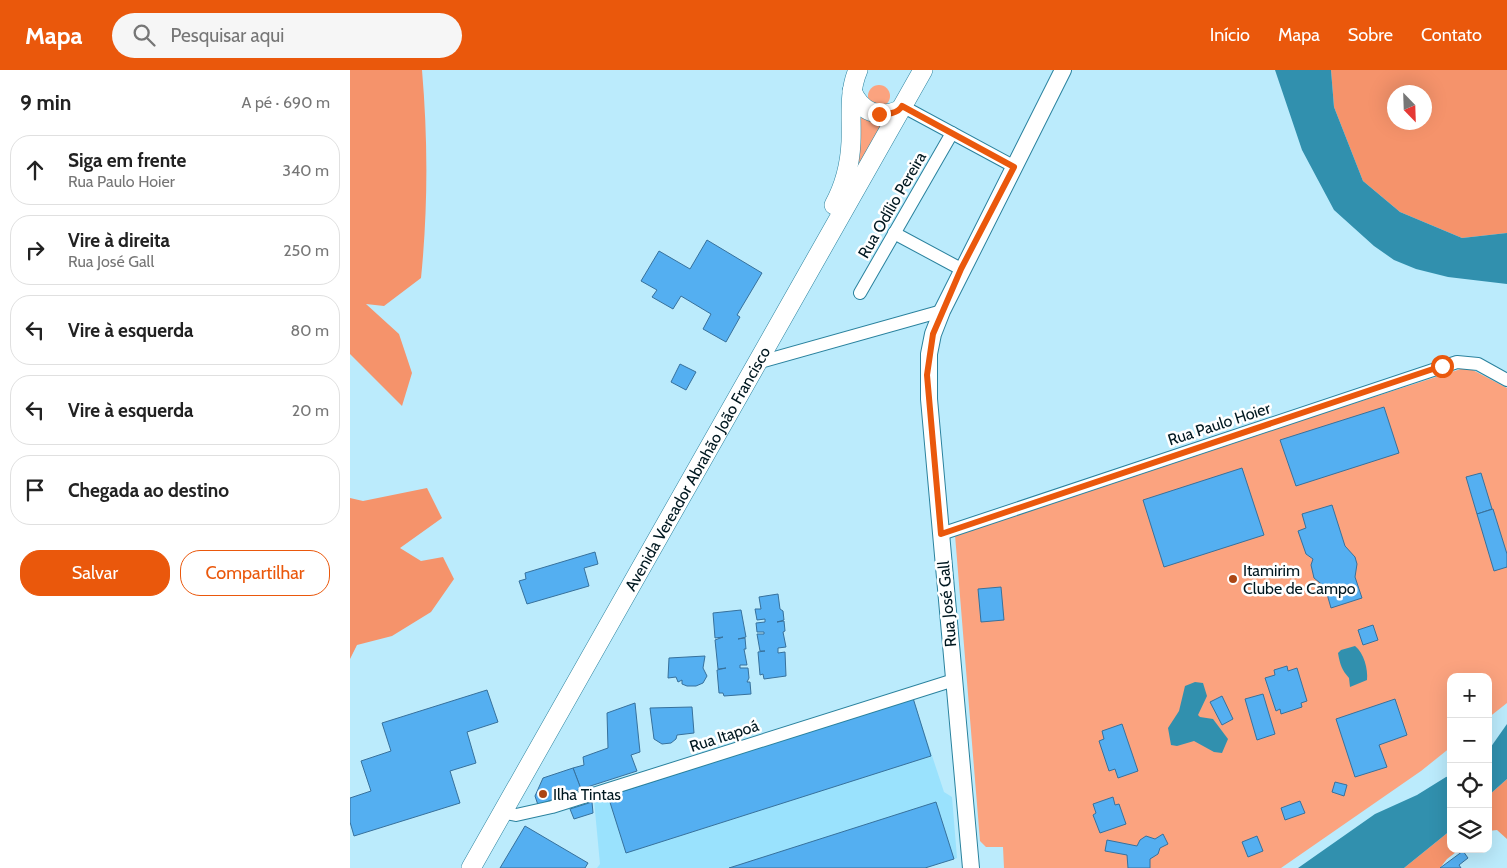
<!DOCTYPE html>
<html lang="pt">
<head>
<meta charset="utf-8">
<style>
  body { margin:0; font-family:Cabin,sans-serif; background:#f6f6f6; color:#222 }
  .controls { position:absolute; right:15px; bottom:15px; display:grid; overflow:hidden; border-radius:10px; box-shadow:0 5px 20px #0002 }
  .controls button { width:45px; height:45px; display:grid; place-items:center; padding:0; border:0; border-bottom:1px solid #e0e0e0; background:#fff; color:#222; font:25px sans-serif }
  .compass { position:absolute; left:1037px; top:15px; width:45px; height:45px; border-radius:50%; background:#fff; box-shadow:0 5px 20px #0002; rotate:157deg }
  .stop { position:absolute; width:15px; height:15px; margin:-11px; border:4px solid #ea580c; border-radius:50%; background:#fff }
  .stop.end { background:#ea580c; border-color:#fff; box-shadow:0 1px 5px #0008 }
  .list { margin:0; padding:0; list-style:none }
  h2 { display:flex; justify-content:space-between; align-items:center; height:65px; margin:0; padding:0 20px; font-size:21px }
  h2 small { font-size:16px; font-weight:400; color:#767676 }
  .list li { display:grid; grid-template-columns:32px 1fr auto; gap:15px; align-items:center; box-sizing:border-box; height:70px; margin:0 10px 10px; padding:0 10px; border:1px solid #e0e0e0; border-radius:20px }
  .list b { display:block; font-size:19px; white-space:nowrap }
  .list p { margin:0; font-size:16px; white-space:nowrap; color:#767676 }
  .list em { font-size:16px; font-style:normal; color:#767676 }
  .actions { display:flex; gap:10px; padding:15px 20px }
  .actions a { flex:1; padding:11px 0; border:1px solid #ea580c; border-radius:20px; text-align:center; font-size:18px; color:#ea580c }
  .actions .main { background:#ea580c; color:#fff }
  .icon { flex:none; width:28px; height:28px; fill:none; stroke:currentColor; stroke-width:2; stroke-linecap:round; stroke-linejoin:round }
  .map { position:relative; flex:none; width:1157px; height:798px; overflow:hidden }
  header { display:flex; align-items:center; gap:30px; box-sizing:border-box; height:70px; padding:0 25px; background:#ea580c; color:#fff }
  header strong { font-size:24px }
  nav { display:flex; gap:28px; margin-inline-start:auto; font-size:18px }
  .search { width:350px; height:45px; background:#f6f6f6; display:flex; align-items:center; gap:12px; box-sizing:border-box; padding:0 18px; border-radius:28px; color:#767676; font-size:19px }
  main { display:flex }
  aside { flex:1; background:#fff }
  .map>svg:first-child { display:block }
  .built { fill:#9ae2fd }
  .green { fill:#fba37f }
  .forest { fill:#f5936b; fill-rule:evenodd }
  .water { fill:#3190ae }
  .building { fill:#54aff1; stroke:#37719c }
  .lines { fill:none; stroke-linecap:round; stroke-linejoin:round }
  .street-casing { stroke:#2a829e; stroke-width:14 }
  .secondary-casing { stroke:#2a829e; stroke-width:18 }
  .primary-casing { stroke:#2a829e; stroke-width:20 }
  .street { stroke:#fff; stroke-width:12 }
  .secondary { stroke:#fff; stroke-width:16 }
  .primary { stroke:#fff; stroke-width:19 }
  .route { stroke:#ea580c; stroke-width:6 }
  .poi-dot { fill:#ab4614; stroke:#fff; stroke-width:2 }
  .labels { text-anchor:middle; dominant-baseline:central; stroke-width:5; stroke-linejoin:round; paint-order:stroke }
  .street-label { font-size:16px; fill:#001820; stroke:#fff }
  .poi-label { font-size:16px; fill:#001820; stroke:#fff; text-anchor:start }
</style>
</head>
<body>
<header>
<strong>Mapa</strong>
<div class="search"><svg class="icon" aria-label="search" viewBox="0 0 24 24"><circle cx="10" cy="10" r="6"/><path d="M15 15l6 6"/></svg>Pesquisar aqui</div>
<nav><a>Início</a><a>Mapa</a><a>Sobre</a><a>Contato</a></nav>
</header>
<main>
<aside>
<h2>9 min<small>A pé · 690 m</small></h2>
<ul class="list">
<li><svg class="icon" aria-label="ahead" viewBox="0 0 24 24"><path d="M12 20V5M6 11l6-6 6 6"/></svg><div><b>Siga em frente</b><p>Rua Paulo Hoier</p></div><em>340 m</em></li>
<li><svg class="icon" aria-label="right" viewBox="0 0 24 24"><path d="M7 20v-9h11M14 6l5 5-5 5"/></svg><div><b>Vire à direita</b><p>Rua José Gall</p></div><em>250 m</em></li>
<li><svg class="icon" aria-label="left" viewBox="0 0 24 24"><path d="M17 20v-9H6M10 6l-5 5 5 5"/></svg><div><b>Vire à esquerda</b></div><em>80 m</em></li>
<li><svg class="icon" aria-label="left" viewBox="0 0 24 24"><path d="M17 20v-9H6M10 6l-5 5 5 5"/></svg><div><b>Vire à esquerda</b></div><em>20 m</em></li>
<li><svg class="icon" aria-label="arrive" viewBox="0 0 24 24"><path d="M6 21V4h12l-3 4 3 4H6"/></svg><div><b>Chegada ao destino</b></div></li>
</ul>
<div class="actions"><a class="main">Salvar</a><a>Compartilhar</a></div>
</aside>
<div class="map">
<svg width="1157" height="798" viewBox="0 0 1157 798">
  <rect width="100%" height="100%" fill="#bbebfc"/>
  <path class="built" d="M563,628l31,94 8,5 5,61 -32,10h-328l3,-4 -6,-64z"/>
  <g class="green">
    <circle cx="529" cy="26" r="11"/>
    <path d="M508,45l32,6 -39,66z"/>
    <path d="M1117,297l40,21v315l-19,15v-41h-37v70l-30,24 -140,97h-277l-1,-21h-17l-6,-6 -25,-306 4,-4z"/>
  </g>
  <g class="forest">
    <path d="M0,0h72c6,70 6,139 -1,208l-37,28 -18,-2 33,30 13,39 -10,33 -52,-52z"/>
    <path d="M981,0h176v163l-45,5 -62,-26 -37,-31 -29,-74zM1044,22h30v30h-30z"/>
    <path d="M77,418l15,30 -42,30 21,13 22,-4 11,22 -23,33 -39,24 -35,9 -7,14v-161l13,3z"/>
    <path d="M1157,709v60l-10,-9 -9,1v-35z"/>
    <path d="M1101,760v19h9l-13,10 -7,9h-36z"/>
  </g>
  <g class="water">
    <path d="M925,0h56l3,37 29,74 37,31 62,26 45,-5v51l-59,-7 -32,-8 -22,-9 -20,-14 -40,-36 -32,-60z"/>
    <path d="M1005,576c9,7 13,23 12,34l-17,7 -1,-9c-7,-8 -9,-13 -11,-25l3,-3z"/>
    <path d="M845,612l8,1 4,13 -9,19 2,2 13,2 15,20 -6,14 -8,-1 -20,-11 -17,5 -6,-1 -3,-17 11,-17 6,-25z"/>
    <path d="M1157,654v55l-19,17v-45z"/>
    <path d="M1101,706v54l-47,38h-106l77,-54 42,-19 29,-18z"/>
  </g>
  <g class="building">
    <path d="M357,170l55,33 -25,42 3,2 -14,25 -23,-13 8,-15 -30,-18 -8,13 -21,-12 5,-7 -16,-9 18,-30 31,18z"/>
    <path d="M330,294l16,8 -10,18 -15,-8z"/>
    <path d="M1034,337l15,46 -103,33 -16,-46z"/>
    <path d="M892,398l22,67 -100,32 -21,-67z"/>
    <path d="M1131,403l11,36 -15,5 -11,-37z"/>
    <path d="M982,435l13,41 10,11 2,7 -2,13 7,21 -31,10 -6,-21 -11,-9 -3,-13 2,-6 -7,-5 -8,-23 8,-3 -4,-14z"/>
    <path d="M1143,439l14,45v13l-13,4 -17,-57z"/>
    <path d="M245,482l3,12 -14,4 5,18 -62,18 -8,-23 7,-2 -1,-6z"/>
    <path d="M651,517l3,33 -23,2 -3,-33z"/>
    <path d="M428,524l2,15 3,2 1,9 -7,2 7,-1 1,10 -2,1 3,15 -8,1v5l7,-1 1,24 -22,3 -1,-5 -3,1 -2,-23 7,-1h-5l-3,-17h7v-2h-7l-1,-9 9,-1v-3l-8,1 -2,-11h6l-2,-12z"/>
    <path d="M391,540l5,27 -8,2 7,-1 1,11h-2l3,16h-7v3h8l1,10 -2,4h3l1,12 -27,2 -1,-3h-4l-2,-23 9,-2 -8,1 -3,-29 8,-3 -8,1 -2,-25z"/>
    <path d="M1023,555l5,15 -15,5 -5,-15z"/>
    <path d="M355,586l-2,12 4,8 -4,7 -7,3h-9l-5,-2v-4l-4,2 -2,-5 -8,1 1,-20z"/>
    <path d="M937,596l1,5 9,-3 10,33 -6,2 1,4 -21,7 -1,-5 -4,2 -11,-33 10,-3 -1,-5z"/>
    <path d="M137,620l11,32 -31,10 9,31 -26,8 10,32 -106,33 -4,-14v-24l21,-7 -10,-30 30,-10 -9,-28z"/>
    <path d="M913,624l12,40 -18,6 -12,-41z"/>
    <path d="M872,626l11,23 -11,6 -12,-23z"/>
    <path d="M563,628l18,58 -305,97 -18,-57z"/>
    <path d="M1045,629l12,36 -28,10 8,22 -32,10 -19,-58z"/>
    <path d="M285,633l5,49 -9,3 6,16 -56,18 -8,-21 11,-3 -1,-8 25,-9 -1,-35z"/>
    <path d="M342,637l2,26 -17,2 -1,4 -5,4 -9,1 -8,-5 -4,-31z"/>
    <path d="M772,654l16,47 -20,7 -3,-9 -6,2 -10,-30 5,-2 -2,-8z"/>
    <path d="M223,698l8,21 -43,16 -3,-9 8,-18z"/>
    <path d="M985,712l12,3 -3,11 -12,-4z"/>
    <path d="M763,727l2,8 4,-1 7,20 -26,9 -7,-18 3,-2 -3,-9z"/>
    <path d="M950,731l5,12 -20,7 -4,-12z"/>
    <path d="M242,732l1,11 -19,6 -4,-10z"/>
    <path d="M586,732l18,57 -29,9h-196z"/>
    <path d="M175,756l63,37 -3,5h-85z"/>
    <path d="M813,764l5,10 -8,4 -2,6 -8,5v9h-22l-1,-13 -22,-4 2,-11 30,6 3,-6 6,-4 9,3z"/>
    <path d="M907,766l6,15 -15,6 -6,-15z"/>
    <path d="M1113,781l5,7 -9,7 2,3h-21z"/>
  </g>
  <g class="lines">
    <g class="street-casing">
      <g id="street">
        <path d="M552,36l113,61"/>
        <path d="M544,163l67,36"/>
        <path d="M510,223l92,-160"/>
        <path d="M407,293l185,-52"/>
        <path d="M591,464l516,-172 21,2 29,16"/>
        <path d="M152,742l14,3 36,-8 402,-127"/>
      </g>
    </g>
    <g class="secondary-casing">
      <path id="secondary" d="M621,798l-42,-469v-45l4,-20 9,-23 121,-241"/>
    </g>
    <g class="primary-casing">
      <g id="primary">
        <path d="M502,21c9,21 27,28 48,19"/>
        <path d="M484,135c11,-20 16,-41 17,-63 1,-24 -3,-49 7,-72"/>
        <path id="s1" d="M121,798l452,-798"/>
      </g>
    </g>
    <use href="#street" class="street"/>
    <use href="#secondary" class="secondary"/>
    <use href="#primary" class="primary"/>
  </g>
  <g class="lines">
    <path class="route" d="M529,44c8,0 19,0 23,-8l112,61 -53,102 -28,65 -6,41 14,159 501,-168"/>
  </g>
  <g class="poi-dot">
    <circle cx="883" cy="509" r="5"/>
    <circle cx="193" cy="724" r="5"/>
  </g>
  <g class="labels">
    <g class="street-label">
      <text transform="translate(542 135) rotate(-60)">Rua Odílio Pereira</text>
      <text transform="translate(869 354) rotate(-18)">Rua Paulo Hoier</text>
      <text stroke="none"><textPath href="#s1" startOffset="459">Avenida Vereador Abrahão João Francisco</textPath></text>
      <text transform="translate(597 534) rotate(-95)">Rua José Gall</text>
      <text transform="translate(374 666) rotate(-18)">Rua Itapoá</text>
    </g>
    <g class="poi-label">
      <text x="893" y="500">Itamirim<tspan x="893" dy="18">Clube de Campo</tspan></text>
      <text x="203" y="724">Ilha Tintas</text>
    </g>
  </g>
</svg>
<div class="controls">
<button>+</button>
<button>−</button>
<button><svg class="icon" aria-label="locate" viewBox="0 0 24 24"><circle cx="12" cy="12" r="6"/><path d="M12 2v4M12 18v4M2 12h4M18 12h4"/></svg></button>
<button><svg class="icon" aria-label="layers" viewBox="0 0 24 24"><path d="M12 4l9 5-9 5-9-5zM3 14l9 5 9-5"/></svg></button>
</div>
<svg class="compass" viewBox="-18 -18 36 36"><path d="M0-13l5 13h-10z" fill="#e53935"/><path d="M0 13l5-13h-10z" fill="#767676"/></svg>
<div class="stop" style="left:1092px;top:296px"></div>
<div class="stop end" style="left:529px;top:44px"></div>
</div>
</main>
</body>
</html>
